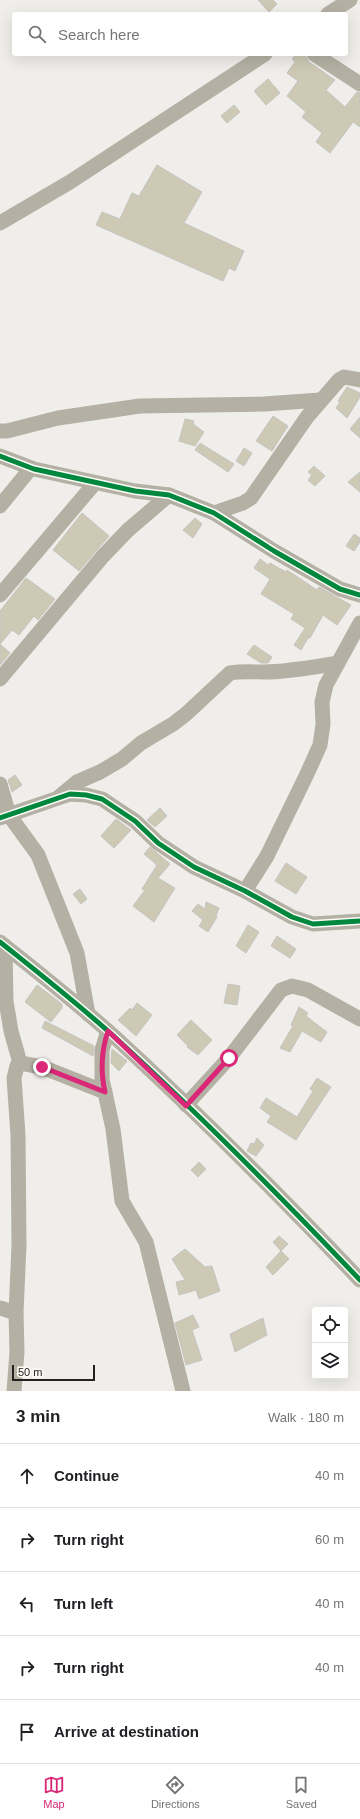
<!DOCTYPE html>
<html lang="en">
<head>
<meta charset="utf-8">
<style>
  body { margin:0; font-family:Helvetica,sans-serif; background:#f6f6f6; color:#202124 }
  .controls { position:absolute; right:12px; bottom:12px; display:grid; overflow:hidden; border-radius:4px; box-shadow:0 4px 16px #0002 }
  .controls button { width:36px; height:36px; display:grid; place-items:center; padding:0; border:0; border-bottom:1px solid #e0e0e0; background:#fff; color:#202124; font:20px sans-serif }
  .scale { position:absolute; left:12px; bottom:10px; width:83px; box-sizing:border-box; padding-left:4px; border:2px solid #232220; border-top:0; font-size:11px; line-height:14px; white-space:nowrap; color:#232220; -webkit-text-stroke:3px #fefcf7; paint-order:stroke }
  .stop { position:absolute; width:12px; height:12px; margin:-9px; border:3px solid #db2777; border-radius:50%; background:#fff }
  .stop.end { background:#db2777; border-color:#fff; box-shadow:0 1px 4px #0008 }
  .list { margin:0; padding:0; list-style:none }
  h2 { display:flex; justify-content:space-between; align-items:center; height:52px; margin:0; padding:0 16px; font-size:17px }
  h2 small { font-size:13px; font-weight:400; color:#757577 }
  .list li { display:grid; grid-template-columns:26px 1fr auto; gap:12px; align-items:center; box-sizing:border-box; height:64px; padding:0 16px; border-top:1px solid #e0e0e0 }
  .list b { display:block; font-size:15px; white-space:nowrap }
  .list em { font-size:13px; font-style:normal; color:#757577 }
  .icon { flex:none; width:22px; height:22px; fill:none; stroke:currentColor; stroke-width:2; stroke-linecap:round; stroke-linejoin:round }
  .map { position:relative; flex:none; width:360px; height:1391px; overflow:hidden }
  .search { position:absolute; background:#fff; box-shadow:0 4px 16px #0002; left:12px; right:12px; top:12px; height:44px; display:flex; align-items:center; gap:10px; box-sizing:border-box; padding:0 14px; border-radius:4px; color:#757577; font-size:15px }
  .sheet { height:372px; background:#fff }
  nav { display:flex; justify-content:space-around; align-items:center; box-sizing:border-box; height:56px; border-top:1px solid #e0e0e0; background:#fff; font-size:11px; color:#757577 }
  nav a { display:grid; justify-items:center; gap:2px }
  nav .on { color:#db2777 }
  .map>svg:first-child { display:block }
  .building { fill:#cdc9b4; stroke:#c5c4c1 }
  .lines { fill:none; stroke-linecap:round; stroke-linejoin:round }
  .minor { stroke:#b4b1a4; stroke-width:15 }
  .cycleway-casing { stroke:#fefcf7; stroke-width:8 }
  .cycleway { stroke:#00873e; stroke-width:5 }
  .route { stroke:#db2777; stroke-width:5 }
</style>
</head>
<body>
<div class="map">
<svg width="360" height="1391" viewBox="0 0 360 1391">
  <rect width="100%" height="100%" fill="#efeeea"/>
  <g class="building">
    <path d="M258,0h15l4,4 -8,8z"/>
    <path d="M296,54h8l5,8 26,18 -9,10 19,17 12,-15 3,1v34l-7,-5 -23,31 -14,-11 6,-9 -20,-16 4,-5 -19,-16 11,-15 -11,-8 8,-11 -3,-3z"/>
    <path d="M268,79l12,14 -14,12 -12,-14z"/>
    <path d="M234,105l6,7 -13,11 -6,-7z"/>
    <path d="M157,165l45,27 -18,31 60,28 -9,20 -6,-3 -6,13 -127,-56 6,-13 18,7 12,-26 7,3z"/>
    <path d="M347,387l13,6v4l-13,21 -11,-10 4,-6 -2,-1z"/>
    <path d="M273,416l15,10 -16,25 -16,-10z"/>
    <path d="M360,417v21l-10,-9z"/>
    <path d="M185,419l9,2 -1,3 11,8 -9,14 -16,-5z"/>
    <path d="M200,443l34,21 -6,8 -33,-22z"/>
    <path d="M244,448l8,5 -8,13 -8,-5z"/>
    <path d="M314,466l11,10 -10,10 -7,-6 4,-5 -4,-3z"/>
    <path d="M360,472v20l-12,-10z"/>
    <path d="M82,513l27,23 -30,35 -26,-21z"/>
    <path d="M195,518l7,6 -9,14 -10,-8z"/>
    <path d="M354,534l6,4v4l-6,9 -8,-5z"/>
    <path d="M260,559l8,6 2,-2 16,9 1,-2 30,20 2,-3 32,18 -14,20 -14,-10 -13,23h-2l-7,12 -7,-5 11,-17 -14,-9 3,-5 -33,-20 9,-15 -16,-11z"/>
    <path d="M26,578l29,21 -17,21 -4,-4 -15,19 -7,-5 -12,14 10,9 -10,12v-54z"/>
    <path d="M254,645l18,12 -4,6h-7l-14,-9z"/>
    <path d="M15,775l7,10 -10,7 -4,-12z"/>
    <path d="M160,808l7,8 -12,11 -8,-7z"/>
    <path d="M116,819l15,11 -17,18 -13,-12z"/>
    <path d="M150,847l20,17 -12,14 17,10 -21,34 -21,-16 12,-16 -3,-1 15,-24 -13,-11z"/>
    <path d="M286,863l21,14 -11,17 -21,-13z"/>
    <path d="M80,889l7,10 -6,5 -8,-10z"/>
    <path d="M206,902l13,6 -3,8 1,1 -9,15 -9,-6 4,-6 -11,-9 6,-7 7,5z"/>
    <path d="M248,925l11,7 -13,21 -10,-7z"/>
    <path d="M277,936l19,13 -6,9 -19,-12z"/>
    <path d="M228,984l12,2 -3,19 -13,-2z"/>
    <path d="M37,985l25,19v4l-11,14 -26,-20z"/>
    <path d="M137,1003l15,12 -16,21 -18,-16 12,-12 2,2z"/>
    <path d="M299,1007l9,6 -2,3 21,16 -6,10 -19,-11 -12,21 -10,-4 13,-22 -2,-1z"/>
    <path d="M191,1020l21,20 -14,15 -11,-8 1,-1 -11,-11z"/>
    <path d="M45,1021l49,25 -1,10 -51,-28z"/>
    <path d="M112,1049l15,12 -8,10 -8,-8z"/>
    <path d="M317,1078l14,9 -35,53 -29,-18 4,-6 -11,-8 6,-10 31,19 16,-26 -3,-2z"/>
    <path d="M257,1138l7,7 -8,11 -9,-5 4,-8 3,1z"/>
    <path d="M199,1162l7,7 -8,8 -7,-7z"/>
    <path d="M279,1236l9,8 -7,7 -8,-9z"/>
    <path d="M185,1249l20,18 7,-1 8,25 -21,8 -3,-9 -17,5 -3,-13 9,-2 -13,-21z"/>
    <path d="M281,1251l8,8 -16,16 -7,-8z"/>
    <path d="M193,1315l6,12 -7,3 10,30 -16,5 -11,-42z"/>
    <path d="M263,1318l4,17 -32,17 -5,-18z"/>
  </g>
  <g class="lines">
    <g class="minor">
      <path d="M328,14l22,-14"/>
      <path d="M314,54l46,30"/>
      <path d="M0,223l70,-41 195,-128"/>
      <path d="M0,431h7l51,-13 82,-12 124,-2 56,-4"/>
      <path d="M0,456l34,13 101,22 34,4 45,18 60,38 66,38 20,6"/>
      <path d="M0,506l31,-38"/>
      <path d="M214,513l29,-10 8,-5 56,-81 32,-37 5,-3 16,3"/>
      <path d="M0,595l95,-112"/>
      <path d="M0,679l103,-123 25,-26 41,-35"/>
      <path d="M0,784l9,31 29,40 39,98 11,61"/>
      <path d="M60,796l17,-14 23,-10 22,-13 19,-16 32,-19 13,-10 44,-41c12,-2 23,-1 34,-1 25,0 50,-5 74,-9"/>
      <path d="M0,818l70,-24 16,1 16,4 33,22 23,22 36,24 51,24 47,26 21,7 47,-3"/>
      <path d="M245,891l22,-35 40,-82 13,-29 3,-21 -1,-22 4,-17 34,-62"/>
      <path d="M0,942c40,32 81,64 119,99 83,76 163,157 241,239"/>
      <path d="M5,946l1,55 5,30 9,32"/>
      <path d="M108,1031l-6,19v29l11,50 9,72 24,41 37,149"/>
      <path d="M20,1063l22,4 63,25"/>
      <path d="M186,1105l43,-47 52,-68 11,-4 16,4 52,29"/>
      <path d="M0,1308l16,5"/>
      <path d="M14,1391l3,-39 -1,-39 3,-68 -1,-110 -4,-57 3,-12 3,-3"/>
    </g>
    <g class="cycleway-casing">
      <g id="cycleway">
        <path d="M0,456l34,13 101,22 34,4 45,18 60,38 66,38 20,6"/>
        <path d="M0,818l70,-24 16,1 16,4 33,22 23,22 36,24 51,24 47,26 21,7 47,-3"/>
        <path d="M0,942c40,32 81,64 119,99 83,76 163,157 241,239"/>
      </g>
    </g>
    <use href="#cycleway" class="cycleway"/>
  </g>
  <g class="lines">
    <path class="route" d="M42,1067l63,25c-5,-22 -4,-40 3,-61l78,75 43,-48"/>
  </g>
</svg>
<div class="controls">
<button><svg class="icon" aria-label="locate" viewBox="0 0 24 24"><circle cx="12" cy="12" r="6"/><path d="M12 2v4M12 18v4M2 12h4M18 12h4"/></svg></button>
<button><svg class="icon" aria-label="layers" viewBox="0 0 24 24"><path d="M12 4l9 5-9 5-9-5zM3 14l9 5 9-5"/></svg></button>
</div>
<div class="scale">50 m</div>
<div class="stop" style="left:229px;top:1058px"></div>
<div class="stop end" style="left:42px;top:1067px"></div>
<div class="search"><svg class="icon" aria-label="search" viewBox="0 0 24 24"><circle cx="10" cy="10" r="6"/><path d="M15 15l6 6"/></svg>Search here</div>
</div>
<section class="sheet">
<h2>3 min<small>Walk · 180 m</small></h2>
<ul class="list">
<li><svg class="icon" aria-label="ahead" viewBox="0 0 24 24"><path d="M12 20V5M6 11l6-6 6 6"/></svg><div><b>Continue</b></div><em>40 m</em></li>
<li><svg class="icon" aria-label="right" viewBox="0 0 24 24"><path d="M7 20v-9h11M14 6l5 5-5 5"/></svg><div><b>Turn right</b></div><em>60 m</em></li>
<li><svg class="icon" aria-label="left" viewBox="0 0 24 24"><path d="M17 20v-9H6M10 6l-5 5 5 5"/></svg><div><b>Turn left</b></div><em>40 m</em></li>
<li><svg class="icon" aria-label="right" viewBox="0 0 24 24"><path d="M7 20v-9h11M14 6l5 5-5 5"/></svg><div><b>Turn right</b></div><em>40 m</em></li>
<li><svg class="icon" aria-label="arrive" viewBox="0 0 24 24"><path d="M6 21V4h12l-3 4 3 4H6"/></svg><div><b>Arrive at destination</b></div></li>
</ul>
</section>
<nav>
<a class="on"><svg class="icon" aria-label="map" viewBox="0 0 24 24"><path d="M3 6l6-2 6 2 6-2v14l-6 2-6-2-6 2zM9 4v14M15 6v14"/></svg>Map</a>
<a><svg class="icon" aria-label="directions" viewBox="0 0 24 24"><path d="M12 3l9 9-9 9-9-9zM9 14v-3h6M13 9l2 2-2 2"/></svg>Directions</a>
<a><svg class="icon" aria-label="saved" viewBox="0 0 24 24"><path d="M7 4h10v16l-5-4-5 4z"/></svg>Saved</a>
</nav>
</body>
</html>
